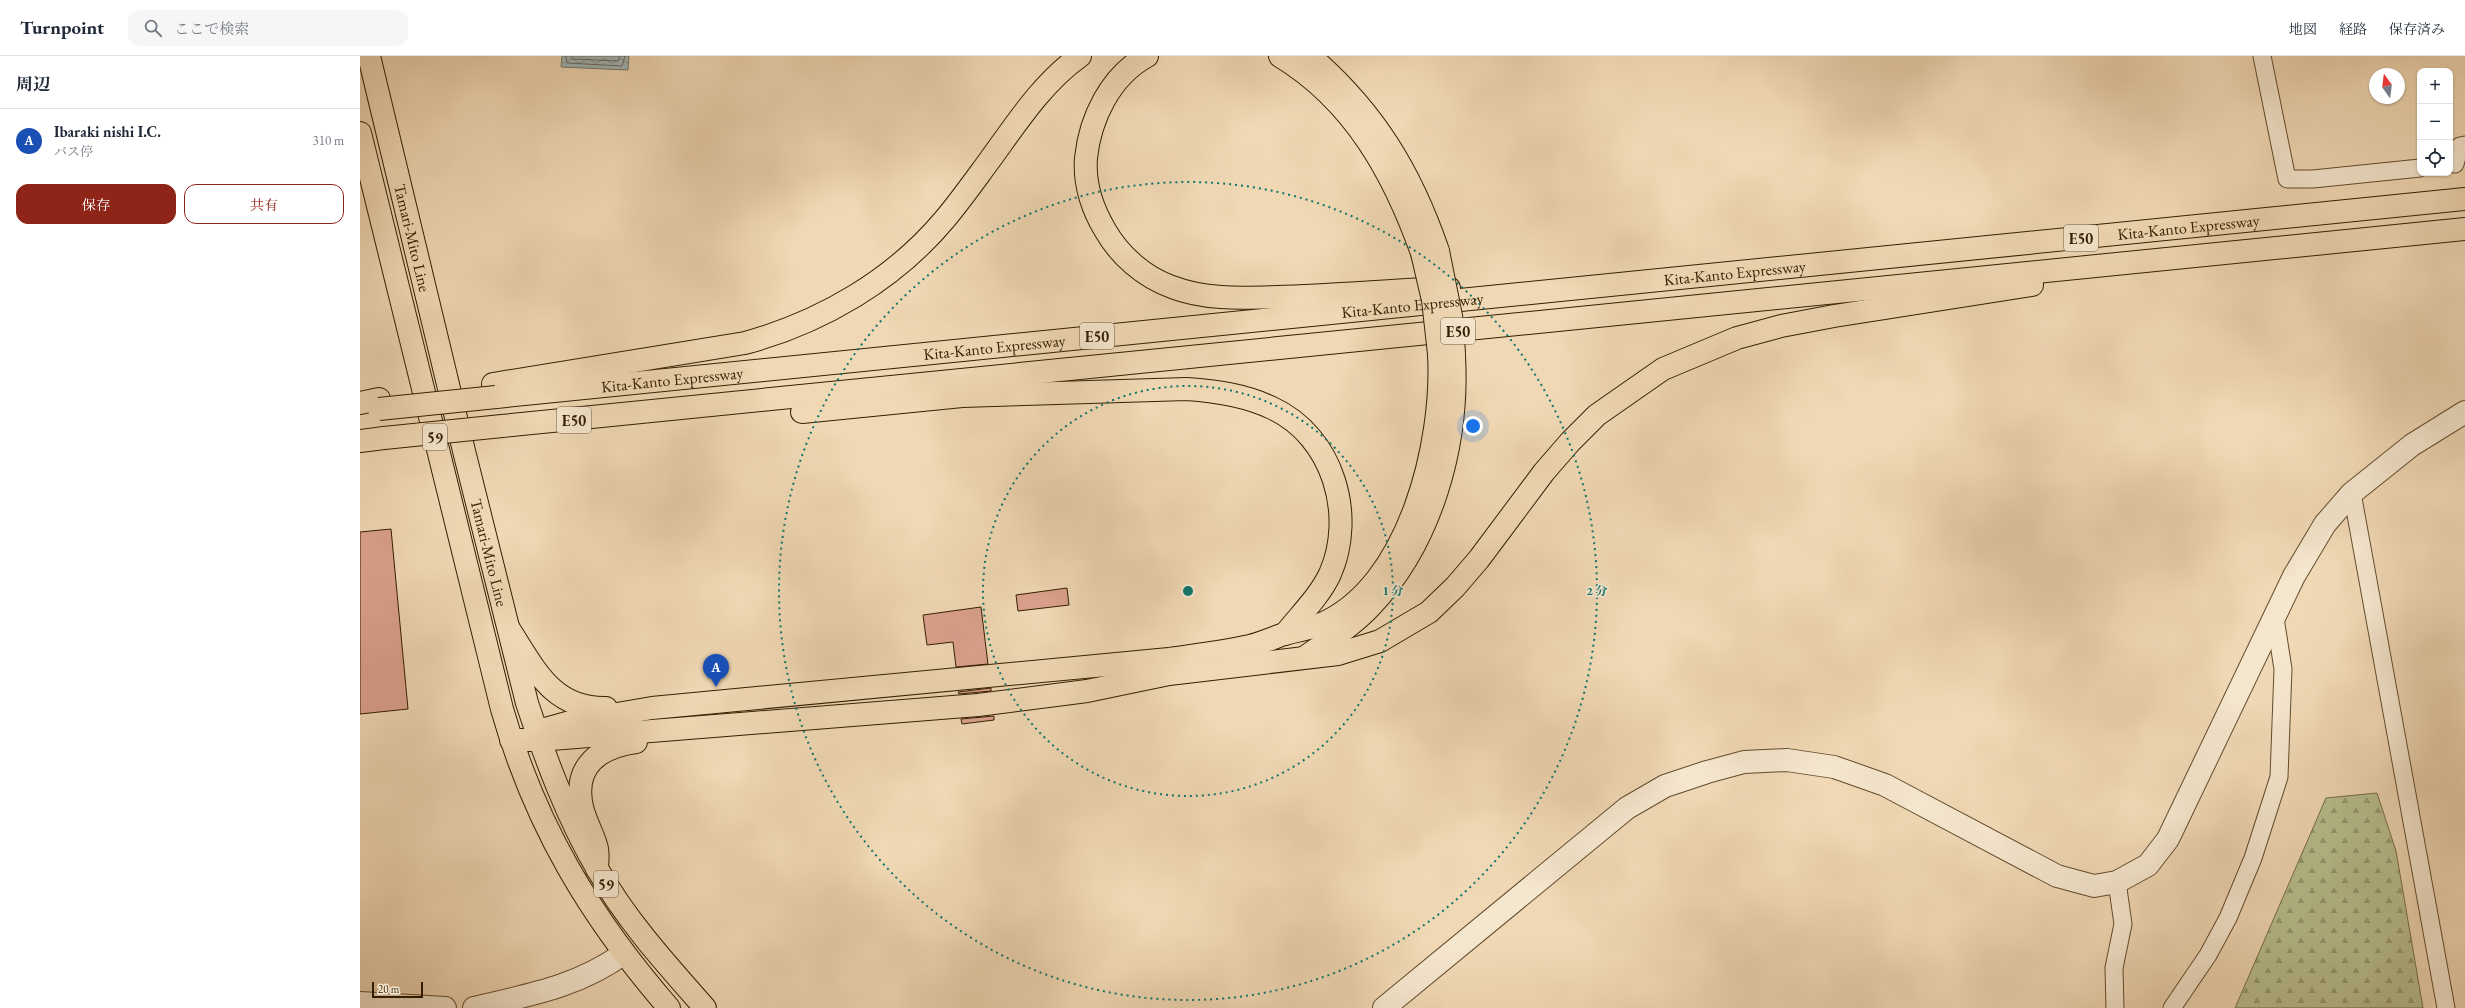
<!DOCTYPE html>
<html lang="ja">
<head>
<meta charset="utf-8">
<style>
  body { margin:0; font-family:"EB Garamond","Noto Serif JP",serif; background:#f6f6f7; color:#1f2937 }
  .controls { position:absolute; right:12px; top:12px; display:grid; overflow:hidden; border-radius:8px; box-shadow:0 1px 3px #0004 }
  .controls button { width:36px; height:36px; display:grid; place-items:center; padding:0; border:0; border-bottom:1px solid #e0e1e3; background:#fff; color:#1f2937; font:20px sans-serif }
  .compass { position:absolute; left:2009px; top:12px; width:36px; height:36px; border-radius:50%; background:#fff; box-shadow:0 1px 3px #0004; rotate:346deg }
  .scale { position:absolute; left:12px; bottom:10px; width:51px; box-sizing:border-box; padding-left:4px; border:2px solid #341e00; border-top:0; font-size:11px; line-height:14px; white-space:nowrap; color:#341e00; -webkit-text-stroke:3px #f5e6ce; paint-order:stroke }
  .you { position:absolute; left:1113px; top:370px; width:14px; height:14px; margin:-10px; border:3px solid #fff; border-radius:50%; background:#1a73e8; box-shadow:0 0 0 6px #1a73e833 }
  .badge { display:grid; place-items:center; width:26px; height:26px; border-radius:50%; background:#8f2418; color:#fff; font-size:13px; font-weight:700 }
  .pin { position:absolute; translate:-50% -33px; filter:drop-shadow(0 1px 2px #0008) }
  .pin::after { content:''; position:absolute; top:21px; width:14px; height:12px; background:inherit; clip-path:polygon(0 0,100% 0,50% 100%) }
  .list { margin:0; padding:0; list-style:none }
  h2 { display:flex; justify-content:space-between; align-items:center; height:52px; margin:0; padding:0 16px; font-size:17px }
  h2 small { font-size:13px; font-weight:400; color:#747a83 }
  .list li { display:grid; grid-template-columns:26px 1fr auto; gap:12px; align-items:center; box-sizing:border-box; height:64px; padding:0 16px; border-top:1px solid #e0e1e3 }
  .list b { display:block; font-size:15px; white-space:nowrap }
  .list p { margin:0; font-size:13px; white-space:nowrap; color:#747a83 }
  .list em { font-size:13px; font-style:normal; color:#747a83 }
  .actions { display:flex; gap:8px; padding:12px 16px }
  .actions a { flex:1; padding:9px 0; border:1px solid #8f2418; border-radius:12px; text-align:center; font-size:14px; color:#8f2418 }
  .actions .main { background:#8f2418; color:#fff }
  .icon { flex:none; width:22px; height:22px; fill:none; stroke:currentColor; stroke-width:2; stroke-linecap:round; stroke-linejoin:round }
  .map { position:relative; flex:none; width:2105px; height:952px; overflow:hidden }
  header { display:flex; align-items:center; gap:24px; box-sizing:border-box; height:56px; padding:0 20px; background:#fff; border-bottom:1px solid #e0e1e3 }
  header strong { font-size:19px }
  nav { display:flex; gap:22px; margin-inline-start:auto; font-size:14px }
  .search { width:280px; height:36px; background:#f6f6f7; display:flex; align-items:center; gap:10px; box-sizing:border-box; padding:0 14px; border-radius:12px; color:#747a83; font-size:15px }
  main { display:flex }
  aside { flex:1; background:#fff }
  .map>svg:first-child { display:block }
  .forest { fill:url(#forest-firs); stroke:#766e47 }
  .water { fill:url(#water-waves); stroke:#757a6f }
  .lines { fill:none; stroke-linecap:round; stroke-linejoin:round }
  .shore { stroke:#6a6a5c; stroke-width:1 }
  .building { fill:#dba18d; stroke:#341e00 }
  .minor-casing { stroke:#634c2d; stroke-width:19 }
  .tertiary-casing { stroke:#634c2d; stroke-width:24 }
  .primary-casing { stroke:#341e00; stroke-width:24 }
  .motorway-casing { stroke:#341e00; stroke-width:24 }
  .minor { stroke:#f5e6ce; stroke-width:17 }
  .tertiary { stroke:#f5e6ce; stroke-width:22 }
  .primary { stroke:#f0d8b4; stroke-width:22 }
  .motorway { stroke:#f0d8b4; stroke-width:22 }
  .motorway-bridge-casing { stroke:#341e00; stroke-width:24; stroke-linecap:butt }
  .motorway-bridge { stroke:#f0d8b4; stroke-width:22 }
  .ring { fill:none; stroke:#0f766e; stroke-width:2; stroke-dasharray:2 4 }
  .labels { text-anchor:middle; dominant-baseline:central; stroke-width:3.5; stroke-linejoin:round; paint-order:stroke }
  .shield { fill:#f5e6ce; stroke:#6e5a3e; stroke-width:1 }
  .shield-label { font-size:15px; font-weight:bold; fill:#341e00 }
  .street-label { font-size:16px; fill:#341e00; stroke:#f5e6ce }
  .centre { fill:#0f766e; stroke:#f5e6ce; stroke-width:2 }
  .ring-label { font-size:12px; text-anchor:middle; font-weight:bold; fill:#0f766e; stroke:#f5e6ce; stroke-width:3.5; stroke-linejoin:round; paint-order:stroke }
</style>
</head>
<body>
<header>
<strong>Turnpoint</strong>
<div class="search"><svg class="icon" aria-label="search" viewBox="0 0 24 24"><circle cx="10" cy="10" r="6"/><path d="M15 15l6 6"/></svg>ここで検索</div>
<nav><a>地図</a><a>経路</a><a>保存済み</a></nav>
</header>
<main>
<aside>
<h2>周辺<small></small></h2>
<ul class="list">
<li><span class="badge" style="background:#1a4fb4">A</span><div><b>Ibaraki nishi I.C.</b><p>バス停</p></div><em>310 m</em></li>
</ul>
<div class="actions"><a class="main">保存</a><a>共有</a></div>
</aside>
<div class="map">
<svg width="2105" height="952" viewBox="0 0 2105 952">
  <defs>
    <pattern id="forest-firs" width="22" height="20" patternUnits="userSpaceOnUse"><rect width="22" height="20" fill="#b8bf8e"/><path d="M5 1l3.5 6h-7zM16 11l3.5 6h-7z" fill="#969b72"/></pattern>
    <pattern id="water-waves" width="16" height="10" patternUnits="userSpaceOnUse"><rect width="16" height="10" fill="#a0b7b9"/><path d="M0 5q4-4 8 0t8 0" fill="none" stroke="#839494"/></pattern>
  </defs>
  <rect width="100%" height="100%" fill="#f0d8b4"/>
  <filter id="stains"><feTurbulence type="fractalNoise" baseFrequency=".005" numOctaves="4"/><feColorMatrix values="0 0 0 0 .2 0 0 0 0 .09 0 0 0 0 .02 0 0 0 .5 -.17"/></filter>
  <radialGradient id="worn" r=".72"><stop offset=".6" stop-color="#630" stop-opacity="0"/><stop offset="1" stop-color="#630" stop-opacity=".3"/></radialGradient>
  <path class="forest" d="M2017,737l19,58 27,157h-188l91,-210z"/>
  <path class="water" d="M202,0h67l-1,14 -67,-3z"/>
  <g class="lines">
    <g class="shore">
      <path d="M206,0l1,7 55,3 3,-10"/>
      <path d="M211,0l2,3 45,2 2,-5"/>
    </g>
  </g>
  <g class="building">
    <path d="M31,473l17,180 -48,5v-182z"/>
    <path d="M707,532l2,17 -51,6 -2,-16z"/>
    <path d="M621,551l7,57 -32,3 -3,-25 -26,3 -4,-30z"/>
    <path d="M631,632v3l-32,3 -1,-2z"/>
    <path d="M634,660v4l-32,4 -1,-5z"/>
  </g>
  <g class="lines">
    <g class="minor-casing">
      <g id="minor">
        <path d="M1902,0l25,123h26l107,-11"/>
        <path d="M2095,108l5,-18 5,-1"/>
        <path d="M1992,437l94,515"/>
        <path d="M1755,952l-1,-40 9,-44 -6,-42"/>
        <path d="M1812,952l36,-53 20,-37 25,-60 26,-81 4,-108 -8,-51"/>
      </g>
    </g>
    <g class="tertiary-casing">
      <g id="tertiary">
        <path d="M0,947l85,5"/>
        <path d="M114,952c54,-13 103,-21 149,-54"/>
        <path d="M1024,952l243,-200 38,-22 42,-14 37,-10 43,-2 47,7 51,18 172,91 37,10 23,-4 31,-17 20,-26 126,-263 31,-52 27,-31 60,-48 53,-33"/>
      </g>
    </g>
    <g class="primary-casing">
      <g id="primary">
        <path id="s1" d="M9,0l96,399 62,248c19,57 40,114 71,167 28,50 69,95 107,138"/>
        <path d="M0,77l142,576c33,116 88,208 167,299"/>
      </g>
    </g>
    <g class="motorway-casing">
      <g id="motorway">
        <path d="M787,0c-37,20 -57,63 -61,102 -2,26 6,50 19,72 15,26 39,47 67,57 33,13 71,11 105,10 57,-1 114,-7 172,-9"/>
        <path d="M920,0c74,45 114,118 142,197"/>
        <path d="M950,0c64,55 101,116 128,195"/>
        <path d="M133,328l252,-41c77,-21 149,-63 200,-124 16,-19 30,-39 44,-58 27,-37 53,-78 91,-105"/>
        <path id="s2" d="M136,341l1969,-198"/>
        <path d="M0,347l19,-4"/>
        <path d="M442,356l160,-16 225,-7c29,2 58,6 85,19 61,28 84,107 58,166 -11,23 -30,41 -45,60"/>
        <path d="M142,370l1963,-197"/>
        <path d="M0,385l24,-3"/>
        <path d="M149,573c26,40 43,80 97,79"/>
        <path d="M945,601c23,-16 47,-31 65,-50 62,-65 89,-163 84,-251"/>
        <path d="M185,673l25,-7 82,-14 517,-49c27,-4 54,-7 81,-13 12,-3 23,-8 34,-12 12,-3 24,-5 35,-9 91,-37 125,-184 120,-271"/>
        <path d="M151,684h28l439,-35 109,-14 82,-17 169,-20 42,-13 49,-29 26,-25 24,-28 65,-87 26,-30 27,-27 66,-46 74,-31 44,-12 53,-10 198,-31"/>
        <path d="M237,813c0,-7 2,-17 -1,-24 -4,-13 -11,-25 -14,-38 -9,-41 17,-60 54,-65"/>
      </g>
    </g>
    <use href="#minor" class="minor"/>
    <use href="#tertiary" class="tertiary"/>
    <use href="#primary" class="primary"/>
    <use href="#motorway" class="motorway"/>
    <g class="motorway-bridge-casing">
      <g id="motorway-bridge">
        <path d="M1078,195l14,70 2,33"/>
        <path d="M1062,197l11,47 6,54"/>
        <path d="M19,353l117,-12"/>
        <path d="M24,382l118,-12"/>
      </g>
    </g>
    <use href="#motorway-bridge" class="motorway-bridge"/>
  </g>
  <g class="ring">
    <circle cx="828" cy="535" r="205"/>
    <circle cx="828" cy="535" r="409"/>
  </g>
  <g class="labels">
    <g class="shield">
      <rect x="1704" y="169" width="34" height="26" rx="3"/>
      <rect x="1081" y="262" width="34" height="26" rx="3"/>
      <rect x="720" y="267" width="34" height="26" rx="3"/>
      <rect x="197" y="351" width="34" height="26" rx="3"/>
      <rect x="63" y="368" width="24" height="26" rx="3"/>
      <rect x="234" y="815" width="24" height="26" rx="3"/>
    </g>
    <g class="shield-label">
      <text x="1721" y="182">E50</text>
      <text x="1098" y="275">E50</text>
      <text x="737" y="280">E50</text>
      <text x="214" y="364">E50</text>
      <text x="75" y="381">59</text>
      <text x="246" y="828">59</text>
    </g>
    <g class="street-label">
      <text stroke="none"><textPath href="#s2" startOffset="1701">Kita-Kanto Expressway</textPath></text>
      <text stroke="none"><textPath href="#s1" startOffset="187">Tamari-Mito Line</textPath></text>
      <text stroke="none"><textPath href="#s2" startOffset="1245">Kita-Kanto Expressway</textPath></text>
      <text stroke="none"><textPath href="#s2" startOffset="921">Kita-Kanto Expressway</textPath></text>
      <text stroke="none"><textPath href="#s2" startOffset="501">Kita-Kanto Expressway</textPath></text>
      <text stroke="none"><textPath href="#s2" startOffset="177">Kita-Kanto Expressway</textPath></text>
      <text stroke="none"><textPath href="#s1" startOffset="511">Tamari-Mito Line</textPath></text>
    </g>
  </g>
  <circle cx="828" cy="535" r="6" class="centre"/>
  <g class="ring-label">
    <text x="1033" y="539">1 分</text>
    <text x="1237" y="539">2 分</text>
  </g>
  <rect width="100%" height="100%" filter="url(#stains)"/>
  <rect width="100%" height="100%" fill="url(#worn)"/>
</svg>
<div class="controls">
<button>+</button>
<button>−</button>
<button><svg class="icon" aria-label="locate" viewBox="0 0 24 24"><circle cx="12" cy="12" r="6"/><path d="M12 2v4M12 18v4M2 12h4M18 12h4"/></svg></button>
</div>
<svg class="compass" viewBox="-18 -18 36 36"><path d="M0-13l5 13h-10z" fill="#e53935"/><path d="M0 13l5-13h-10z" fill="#747a83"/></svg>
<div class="scale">20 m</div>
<div class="you"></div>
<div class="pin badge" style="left:356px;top:631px;background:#1a4fb4">A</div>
</div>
</main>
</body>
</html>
